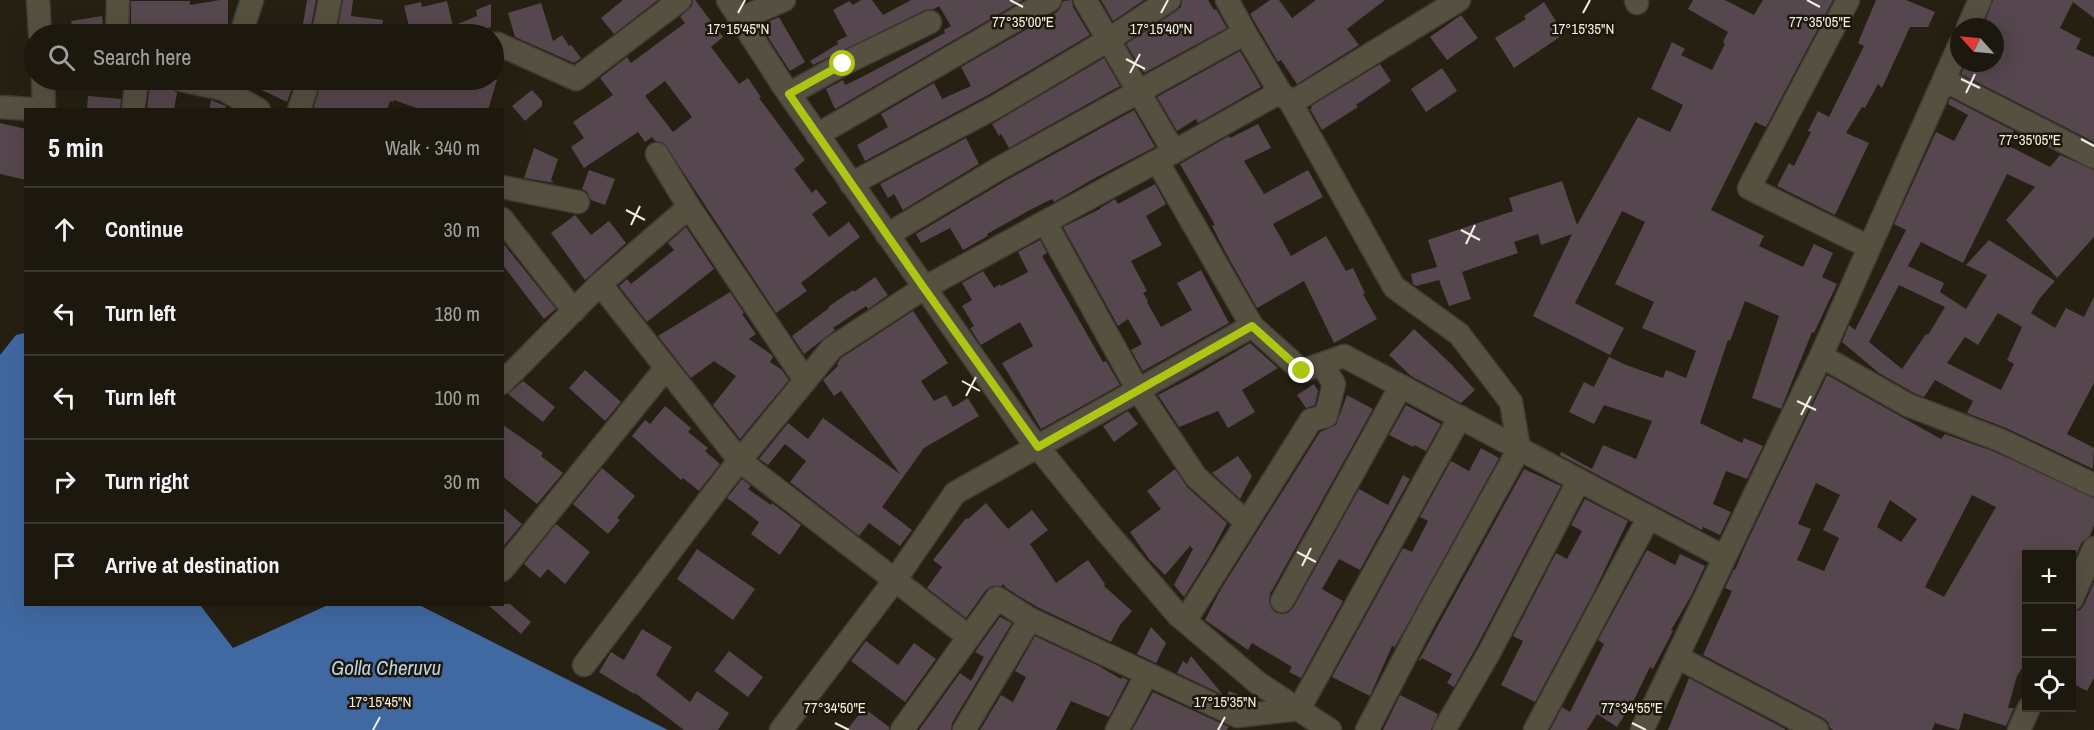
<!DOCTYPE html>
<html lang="en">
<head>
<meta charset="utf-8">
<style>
  body { margin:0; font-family:"Archivo Narrow",sans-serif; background:#252117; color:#f1f3f6 }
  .controls { position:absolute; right:18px; bottom:18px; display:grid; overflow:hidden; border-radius:0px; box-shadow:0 6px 24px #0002 }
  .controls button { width:54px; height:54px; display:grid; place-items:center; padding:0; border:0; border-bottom:2px solid #3a372e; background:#1c180e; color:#f1f3f6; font:30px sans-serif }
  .compass { position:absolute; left:1950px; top:18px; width:54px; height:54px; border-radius:50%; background:#1c180e; box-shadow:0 6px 24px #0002; rotate:297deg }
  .stop { position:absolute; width:18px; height:18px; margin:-14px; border:4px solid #acc613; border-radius:50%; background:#fff }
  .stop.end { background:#acc613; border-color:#fff; box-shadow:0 2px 6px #0008 }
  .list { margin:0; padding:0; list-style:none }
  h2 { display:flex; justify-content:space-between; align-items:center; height:78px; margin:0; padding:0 24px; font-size:26px }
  h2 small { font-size:20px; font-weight:400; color:#a0a09e }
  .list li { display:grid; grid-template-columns:39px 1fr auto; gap:18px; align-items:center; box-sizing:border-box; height:84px; padding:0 24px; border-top:2px solid #3a372e }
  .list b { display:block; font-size:22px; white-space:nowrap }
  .list em { font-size:20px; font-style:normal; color:#a0a09e }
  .icon { flex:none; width:33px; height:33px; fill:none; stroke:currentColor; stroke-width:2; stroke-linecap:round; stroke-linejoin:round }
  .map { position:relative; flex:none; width:2094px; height:730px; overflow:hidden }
  .search { position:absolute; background:#1c180e; box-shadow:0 6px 24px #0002; left:24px; top:24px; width:480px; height:66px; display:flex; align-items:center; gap:15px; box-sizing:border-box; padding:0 21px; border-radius:33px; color:#a0a09e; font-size:22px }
  .panel { position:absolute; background:#1c180e; box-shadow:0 6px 24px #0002; left:24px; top:108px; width:480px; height:498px; border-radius:0px }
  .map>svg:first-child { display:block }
  .water { fill:#4069a2 }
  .building { fill:#56464e; fill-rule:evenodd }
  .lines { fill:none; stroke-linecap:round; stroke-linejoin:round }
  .minor-casing { stroke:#403c33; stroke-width:25 }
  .minor { stroke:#555040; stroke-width:22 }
  .route { stroke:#acc613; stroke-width:8 }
  .ticks { fill:none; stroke:#f2efe6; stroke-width:2 }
  .labels { text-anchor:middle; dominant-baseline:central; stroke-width:5; stroke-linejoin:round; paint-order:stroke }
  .water-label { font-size:21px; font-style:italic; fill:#b8d0f1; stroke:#1c1709 }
  .ticks-label { font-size:15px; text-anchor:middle; fill:#f2efe6; stroke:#1c1709; stroke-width:5; stroke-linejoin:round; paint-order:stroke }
</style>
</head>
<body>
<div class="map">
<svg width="2094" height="730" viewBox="0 0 2094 730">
  <rect width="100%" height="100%" fill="#252012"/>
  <path class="water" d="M25,333l1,271 174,1 33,43 95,-43h91l249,125h-668v-375l16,-20z"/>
  <g class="building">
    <path d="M220,0h8v31l-31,1v-3l-21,1v-3l-45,-1v-25h59v4z"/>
    <path d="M307,0h9l-5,26 -8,-2z"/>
    <path d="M343,0h10l-2,16 32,4 -2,14h-24l-20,-2z"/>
    <path d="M623,0h35l-44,34 -13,-16z"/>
    <path d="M693,0h2l28,37 -12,10 28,37 9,-6 13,19 -2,1 46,62 -11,9 18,24 4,-4 11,14 -15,11 17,23 20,-15 11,15 -59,46 6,8 -31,22 -112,-170 -9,-2 -3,-4 -7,5 -7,-10 -54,36 -13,-21 13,-9 -11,-16 40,-27 -13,-17 27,-21 4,6 54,-40 -5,-6 12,-11zM665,81l27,36 -19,15 -28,-36z"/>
    <path d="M861,0h11l11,15 28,-15h112l-188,109 -9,-20 17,-9 2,5 15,-7 85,-45 -1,-3 7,-4 -12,-20 -5,3 -9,1 -112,55 -3,-4 28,-17 -1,-3 10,-5 -14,-26 16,-9 4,4z"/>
    <path d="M1072,0l1,7 17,28 -100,59 -125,67 -8,-16 31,-18 -7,-13 53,-31 8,16 29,-13 -10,-19 96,-55 4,-5 2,-6z"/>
    <path d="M1101,0h43l-31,21z"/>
    <path d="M1182,0h26l6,10 2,-1 11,19 -83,45 -18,-29 50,-33 5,-4z"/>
    <path d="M1270,0h9l13,18 24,-18h69l-38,29 12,16 -62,39 -16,-24 -3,2 -28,-48z"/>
    <path d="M1693,0h32l29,15 9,-15h70l-67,127 -11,-5 -44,88 53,26 -5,10 44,21 11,-23 19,9 -11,24 15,7 -23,49 -2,-1 -31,77 -29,-11 27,-82 -34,-15 -15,40 -2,-1 -28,83 42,20 2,-5 19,8 -16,33 -21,-8 -13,33 18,8 -11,23 -17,-8 -1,3 -142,-75 1,-3 31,17 11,-24 33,14 16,-38 -48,-16 -10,19 -25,-12 15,-30 10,5 15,-30 17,8 37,13 3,-8 20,8 10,-27 -54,-23 12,-26 -39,-18 30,-62 -23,-11 -47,92 49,25 -14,27 -77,-39 39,-82 -31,11 -3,-11 -24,8 4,11 -56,19 9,27 -22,7 -10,-26 -23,6 -3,-2 -2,-10 26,-7 -9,-27 85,-29 -4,-13 53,-17 15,44 61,-108 32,15 13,-27 -32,-16 21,-47 13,7 -4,6 31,15 13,-26 -2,-2 5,-10 -40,-23z"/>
    <path d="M1876,0h30l29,12 -7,15h-18l-28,61 -4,-4 -13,24 -3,-1 -16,26 23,10 -34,72 -58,-29 12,-23 5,3 17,-34 -3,-1 10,-20 11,6 35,-71 -6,-3z"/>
    <path d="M1993,0h101v18l-21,-16 -13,26 21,11 -5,10 18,8v85l-133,-68 5,-11h29v-36h-12z"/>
    <path d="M447,1l6,25 24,-10 -1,-6 15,-6v23l-29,7h-51l-7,-28 17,-4 1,5z"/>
    <path d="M1544,2l20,32 -50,34 -19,-30 31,-19 -2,-3z"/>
    <path d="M541,3l12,38 9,-6 7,11 2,-1 10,13 -7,5 -59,-26 -7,-24z"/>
    <path d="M1461,15l17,23 -31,22 -17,-23z"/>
    <path d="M102,16l2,18h-30l-3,-13z"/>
    <path d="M779,17l26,45 -15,9 -30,-46z"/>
    <path d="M1240,51l21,36 -63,36 -2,-4 -19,12 -20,-34z"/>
    <path d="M1104,58l16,28 -111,62 -8,-14 -2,2 -7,-12z"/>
    <path d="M1380,64l11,17 -35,24 2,2 -36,23 -12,-21 2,-1 -1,-2z"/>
    <path d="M1442,68l15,23 -31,21 -15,-23z"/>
    <path d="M241,80h54l-8,22z"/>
    <path d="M322,80h175l-9,30h-66l-28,-10 -1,2 -3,-1 -3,9h-74z"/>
    <path d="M150,83l19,3 8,7 -3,17h-27z"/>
    <path d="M532,90l10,11v5l-17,15 -13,-15z"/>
    <path d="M88,96l33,3 -1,11h-33z"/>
    <path d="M1950,98l64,33 -7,14 43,22 10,-12 34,15v67l-37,41 -51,-58 29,-33 -28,-13 -44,89 -42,-21 -13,24 36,17 -4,9 26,17 21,-34 -21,-10 23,-25 66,41 -15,17 -9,15 24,15 11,-20 18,9 10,-20v86l-27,51 27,14 -1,21 -87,-41 -39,-15 6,-12 -38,-21 -11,17 -10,-4 -35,-20 -37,-31 7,-17 6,5 51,-100 -12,-6 42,-92 18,9 14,-26 -20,-11zM1899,285l46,22 -17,28 -2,-1 -24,35 -33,-27zM1998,313l24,14 -15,33 7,4 -13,26 -54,-27 18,-26 13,8z"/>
    <path d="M211,100l15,6 -1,4h-16z"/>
    <path d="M1134,110l21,37 -2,1 -58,30 -41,24 -2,-3 -22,11 -43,24 1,2 -25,14 -13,-22 -29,15 -5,-9 89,-53z"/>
    <path d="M0,123l26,6v51l-26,-6z"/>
    <path d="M1258,124l13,24 -27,13 20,33 44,-24 15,27 -50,27 18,32 35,-20 20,35 7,-3 12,25 -2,1 14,25 -43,24 -30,-62 -47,27 -29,-51 -16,-31 3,-1 -35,-61 49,-28 1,2z"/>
    <path d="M966,138l13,26 -76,46 -9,-16 -6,4 -8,-14z"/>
    <path d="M534,148l24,11 -7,21 3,3 -30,-5z"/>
    <path d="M589,170l26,9 -10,26 -14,-5 -4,-8 -5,-3z"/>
    <path d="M1155,184l11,20 -20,12 16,29 -31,16 16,30 -4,2 5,8 -1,1 14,25 31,-17 -15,-27 24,-13 28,53 -86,48 -12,-21 11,-6 -14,-25 -10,7 -55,-99 37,-18v-1l15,-9 3,5z"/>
    <path d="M575,215l16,20 18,-14 17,22 -41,37 -34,-47z"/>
    <path d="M686,227l28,42 -67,53 -28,-36 8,-7 4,5 43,-34 -6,-7z"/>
    <path d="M1040,240l7,13 -5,3 61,106 3,-1 14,24 -79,44 -39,-66 31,-17 -13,-24 -39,23 -11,-17 4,-2 -12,-20 10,-6 -10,-17 21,-12 11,17 6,-4 1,2 27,-14 -10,-20z"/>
    <path d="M502,242l54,67 -12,10 -42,-55z"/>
    <path d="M875,277l13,18 -20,14 -2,-3 -33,22 2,2 -31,24 -12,-18 37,-28 -1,-1 25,-17 1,2z"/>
    <path d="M730,292l14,21 -2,1 14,20 -7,5 23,16 1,2 -3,5 12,8 7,10 -49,59 -27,-34 23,-29 -22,-15 -23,17 -33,-42z"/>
    <path d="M913,311l35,52 -27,18 13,20 12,-6 7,12 15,-9 11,18 -55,32 -42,59 30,23 -12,16 -31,-23 -10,13 -69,-54 16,-21 -21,-17 -17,21 -9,-6 29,-36 20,16 15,-21 77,56 -59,-83 -7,5 -11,-16 15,-14 -1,-2 4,-6z"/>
    <path d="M1414,329l37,35 24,26 -14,13 -50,-27 -22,-21z"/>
    <path d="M1250,343l28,25 -36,22 13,22 -27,16 -10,-17 -39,16 -21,-32 38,-20z"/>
    <path d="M585,370l36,32 -16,19 -36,-33z"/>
    <path d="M1827,375l114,64 4,-5 50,18 99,46v27l-4,11 -8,6 -6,13h-50v107l-9,14 -9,32h6l-8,18 -42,-13 -5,17 -24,-7 -3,7h-98l-4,-2 -2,-6 -5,-4 -120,-63 29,-64 -7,-3 9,-19 1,1 10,-24zM1816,483l24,12 -17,35 16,8 -15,33 -27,-11 14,-31 -13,-5zM1972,495l24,12 -52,90 -19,-10zM1890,500l27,19 -16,23 -24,-15z"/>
    <path d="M523,381l32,26 -12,15 -35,-28z"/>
    <path d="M1314,384l4,7 -3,14 -9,3 -9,-13z"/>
    <path d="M1347,395l26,14 -103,185 -1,8 2,6 5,5 7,1 5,-1 5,-5 66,-119 29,16 15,-30 7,4 -50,91 -21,-11 -17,30 21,12 -42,77 -12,-6 3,-5 -40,-24 -4,7 -43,-30 16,-31 99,-157 16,-7z"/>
    <path d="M1406,405l35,19 -15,27 -12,-6 -1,2 -24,-12z"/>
    <path d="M665,406l26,22 -3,4 20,16 -3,3 15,13 -21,27 -16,-13 -2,2 -49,-44 13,-16 5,4z"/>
    <path d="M1128,411l10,13 -24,18 -11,-16z"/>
    <path d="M502,424l41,29 -2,3 22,17 -26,31 -35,-28z"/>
    <path d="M1481,448l18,10 -104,189 -3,-1 -22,50 -38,-19 71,-129 9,4 16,-31 -8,-4 31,-56 18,10z"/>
    <path d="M1238,456l14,20 -12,23 -28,-26z"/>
    <path d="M602,468l33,28 -18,22 3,2 -12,14 -35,-30z"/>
    <path d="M1175,469l12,18 40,36 -18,34 -25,40 -10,-12 19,-36 -3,-3 -25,29 -16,-16 -19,-27 31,-23 -14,-18z"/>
    <path d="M1524,469l37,17 -84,160 -23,41 -7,-4 5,-9 -30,-16 -2,3 -1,-1z"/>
    <path d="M742,479l9,7 -3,3 23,16 1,-2 29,22 -21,30 -29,-21 8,-12 -32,-24z"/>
    <path d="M1585,499l43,22 -33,69 -60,112 -34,-17 22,-44 -10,-5 43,-83 11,6 15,-28 -11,-6z"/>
    <path d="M986,503l22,26 24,-19 16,20 -18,14 26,39 32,-23 17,24 -1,2 28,25 -12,14 -9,17 -74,-35 -31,-19 -3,-4 -1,2h-10l-6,4 -20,28 -39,-30 15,-21 -9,-7 33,-42 2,1z"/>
    <path d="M502,507l20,17 -20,24z"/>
    <path d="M556,524l34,28 -25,32 -17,-15 -8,9 -16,-14z"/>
    <path d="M697,549l58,40 -22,31 -56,-41z"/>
    <path d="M1647,550l28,15 5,-11 25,12 -14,30 -20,34 2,1 -20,38 -3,-2 -16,33 -17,27 -20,-13 -10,16h-37l12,-23 8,5 34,-68 -6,-4z"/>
    <path d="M2094,582v96l-7,13 -15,-8v-71l8,-2 4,-5z"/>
    <path d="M487,604h23l21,18 -10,12z"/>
    <path d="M1000,617l12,6 -60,100 -1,7h-32l41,-57 11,8 13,-24 -9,-5z"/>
    <path d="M1151,627l15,16 -10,20 -19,-9z"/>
    <path d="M642,629l30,18 -16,28 34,27 7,-11 32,22 -11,17h-34l-49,-37 -1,1 -35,-22 12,-20 13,8z"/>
    <path d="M1035,636l64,30 22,13 1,-2 6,3 -19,37 -38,-16 -15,29h-76l21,-35 12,7 13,-25 -11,-6z"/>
    <path d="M866,641l32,24 16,-22 22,16 -31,43 -54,-41z"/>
    <path d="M729,651l34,26 -15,20 -34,-26z"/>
    <path d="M1191,656l32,39 -46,-22 6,-12 4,3z"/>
    <path d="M1689,678l96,51v1h-117z"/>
    <path d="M1229,691l13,5 -3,6 -12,-6z"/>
    <path d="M1153,692l76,35 -2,3h-95z"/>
    <path d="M1400,695l38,19 -7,16h-48z"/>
    <path d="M864,708l25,19v3h-42z"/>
  </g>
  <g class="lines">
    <g class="minor-casing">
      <g id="minor">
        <path d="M38,0l2,34"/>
        <path d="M728,0l54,84 246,351 77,95 73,85 80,68 72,47"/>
        <path d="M1085,0l89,152"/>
        <path d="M1227,0l18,33"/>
        <path d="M1636,0l1,3"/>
        <path d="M1848,0l-99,188 120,59"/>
        <path d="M740,19l44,-19"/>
        <path d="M1968,27l12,-27"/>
        <path d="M117,34l1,-34"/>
        <path d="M241,34l11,-34"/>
        <path d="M323,34l7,-34"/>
        <path d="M494,44h4l78,35 104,-79"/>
        <path d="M1959,46l-138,310 87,49 92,35 94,45"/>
        <path d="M181,80l42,9"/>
        <path d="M226,80l-3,9 36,21"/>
        <path d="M1944,80l150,77"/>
        <path d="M789,94l54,-30 87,-42"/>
        <path d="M0,107l44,3 -1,-30"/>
        <path d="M133,110l4,-30"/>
        <path d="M299,110l10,-30"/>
        <path d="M817,135l233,-135"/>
        <path d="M657,154l32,53"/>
        <path d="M1161,159l119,-67"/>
        <path d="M851,184l146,-78 111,-66 61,-40"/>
        <path d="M502,187l76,15"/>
        <path d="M502,219l72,92"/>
        <path d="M1045,222l93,168 58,87 50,45"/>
        <path d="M887,235l111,-66 247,-136 35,59 11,11"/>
        <path d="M600,284l89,-77 116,173"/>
        <path d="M502,383l98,-99 140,177 229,176"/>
        <path d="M502,570l164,-202"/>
        <path d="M2072,599l22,-51"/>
        <path d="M1282,601l119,-215"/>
        <path d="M1185,621l126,-201 15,-4 8,-32 -12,-20"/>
        <path d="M1677,657l140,73"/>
        <path d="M584,665l144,-190 104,-127 92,-60 233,-127 95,165"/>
        <path d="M781,730l114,-150 60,-87 297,-167 50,45 42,-15 380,201"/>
        <path d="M902,730l95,-132 33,21 207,97 62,-7 161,-292"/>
        <path d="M964,730l66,-111"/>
        <path d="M1117,730l30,-56"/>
        <path d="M1367,730l54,-104 98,-177 -8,-47 -52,-68 -65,-47 -103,-184 168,-103"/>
        <path d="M1444,730l45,-77 90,-173"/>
        <path d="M1535,730l114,-213"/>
        <path d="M1642,730l179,-374"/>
        <path d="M2019,730l10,-22"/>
      </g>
    </g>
    <use href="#minor" class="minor"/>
  </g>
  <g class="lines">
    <path class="route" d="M843,64l-54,30 135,194 114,159 214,-121 50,45"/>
  </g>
  <path class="ticks" d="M1010,0l13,7M1807,0l13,7M738,13l7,-13M1161,13l7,-13M1583,13l7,-13M1126,59l19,10M1130,73l10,-19M1961,79l19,9M1966,93l9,-19M2081,139l13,7M626,210l19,10M631,225l9,-19M1461,230l19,10M1466,244l9,-19M962,381l18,10M966,396l10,-19M1797,401l19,9M1801,415l10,-19M1297,552l19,10M1302,566l9,-18M835,723l14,7M1632,723l14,7M373,730l7,-13M1218,730l7,-13"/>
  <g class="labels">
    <g class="water-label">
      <text x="386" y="667">Golla Cheruvu</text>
    </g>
  </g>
  <g class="ticks-label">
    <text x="1820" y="27">77°35'05"E</text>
    <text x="1023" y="27">77°35'00"E</text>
    <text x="738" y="34">17°15'45"N</text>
    <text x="1161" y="34">17°15'40"N</text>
    <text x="1583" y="34">17°15'35"N</text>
    <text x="2030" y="145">77°35'05"E</text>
    <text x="380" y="707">17°15'45"N</text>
    <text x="1225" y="707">17°15'35"N</text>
    <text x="835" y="713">77°34'50"E</text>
    <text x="1632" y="713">77°34'55"E</text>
  </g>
</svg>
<div class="controls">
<button>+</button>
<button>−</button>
<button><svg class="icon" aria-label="locate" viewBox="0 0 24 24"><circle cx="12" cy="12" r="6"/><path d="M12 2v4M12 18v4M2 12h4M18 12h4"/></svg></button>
</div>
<svg class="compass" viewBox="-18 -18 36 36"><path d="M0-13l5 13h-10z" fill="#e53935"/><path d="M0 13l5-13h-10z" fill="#a0a09e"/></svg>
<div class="stop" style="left:843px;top:64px"></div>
<div class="stop end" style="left:1302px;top:371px"></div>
<div class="search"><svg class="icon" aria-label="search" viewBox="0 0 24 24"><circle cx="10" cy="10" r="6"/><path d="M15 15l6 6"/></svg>Search here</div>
<section class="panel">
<h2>5 min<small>Walk · 340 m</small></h2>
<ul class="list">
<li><svg class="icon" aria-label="ahead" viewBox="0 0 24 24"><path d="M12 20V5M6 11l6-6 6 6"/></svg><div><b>Continue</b></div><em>30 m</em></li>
<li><svg class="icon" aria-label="left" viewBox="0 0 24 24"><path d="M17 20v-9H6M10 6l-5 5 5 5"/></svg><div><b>Turn left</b></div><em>180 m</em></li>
<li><svg class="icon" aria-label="left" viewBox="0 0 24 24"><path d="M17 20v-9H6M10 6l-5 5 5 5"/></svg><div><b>Turn left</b></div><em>100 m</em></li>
<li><svg class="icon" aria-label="right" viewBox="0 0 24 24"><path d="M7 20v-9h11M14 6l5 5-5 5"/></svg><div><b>Turn right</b></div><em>30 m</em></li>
<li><svg class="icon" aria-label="arrive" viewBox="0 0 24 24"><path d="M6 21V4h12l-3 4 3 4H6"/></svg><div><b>Arrive at destination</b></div></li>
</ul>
</section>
</div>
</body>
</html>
